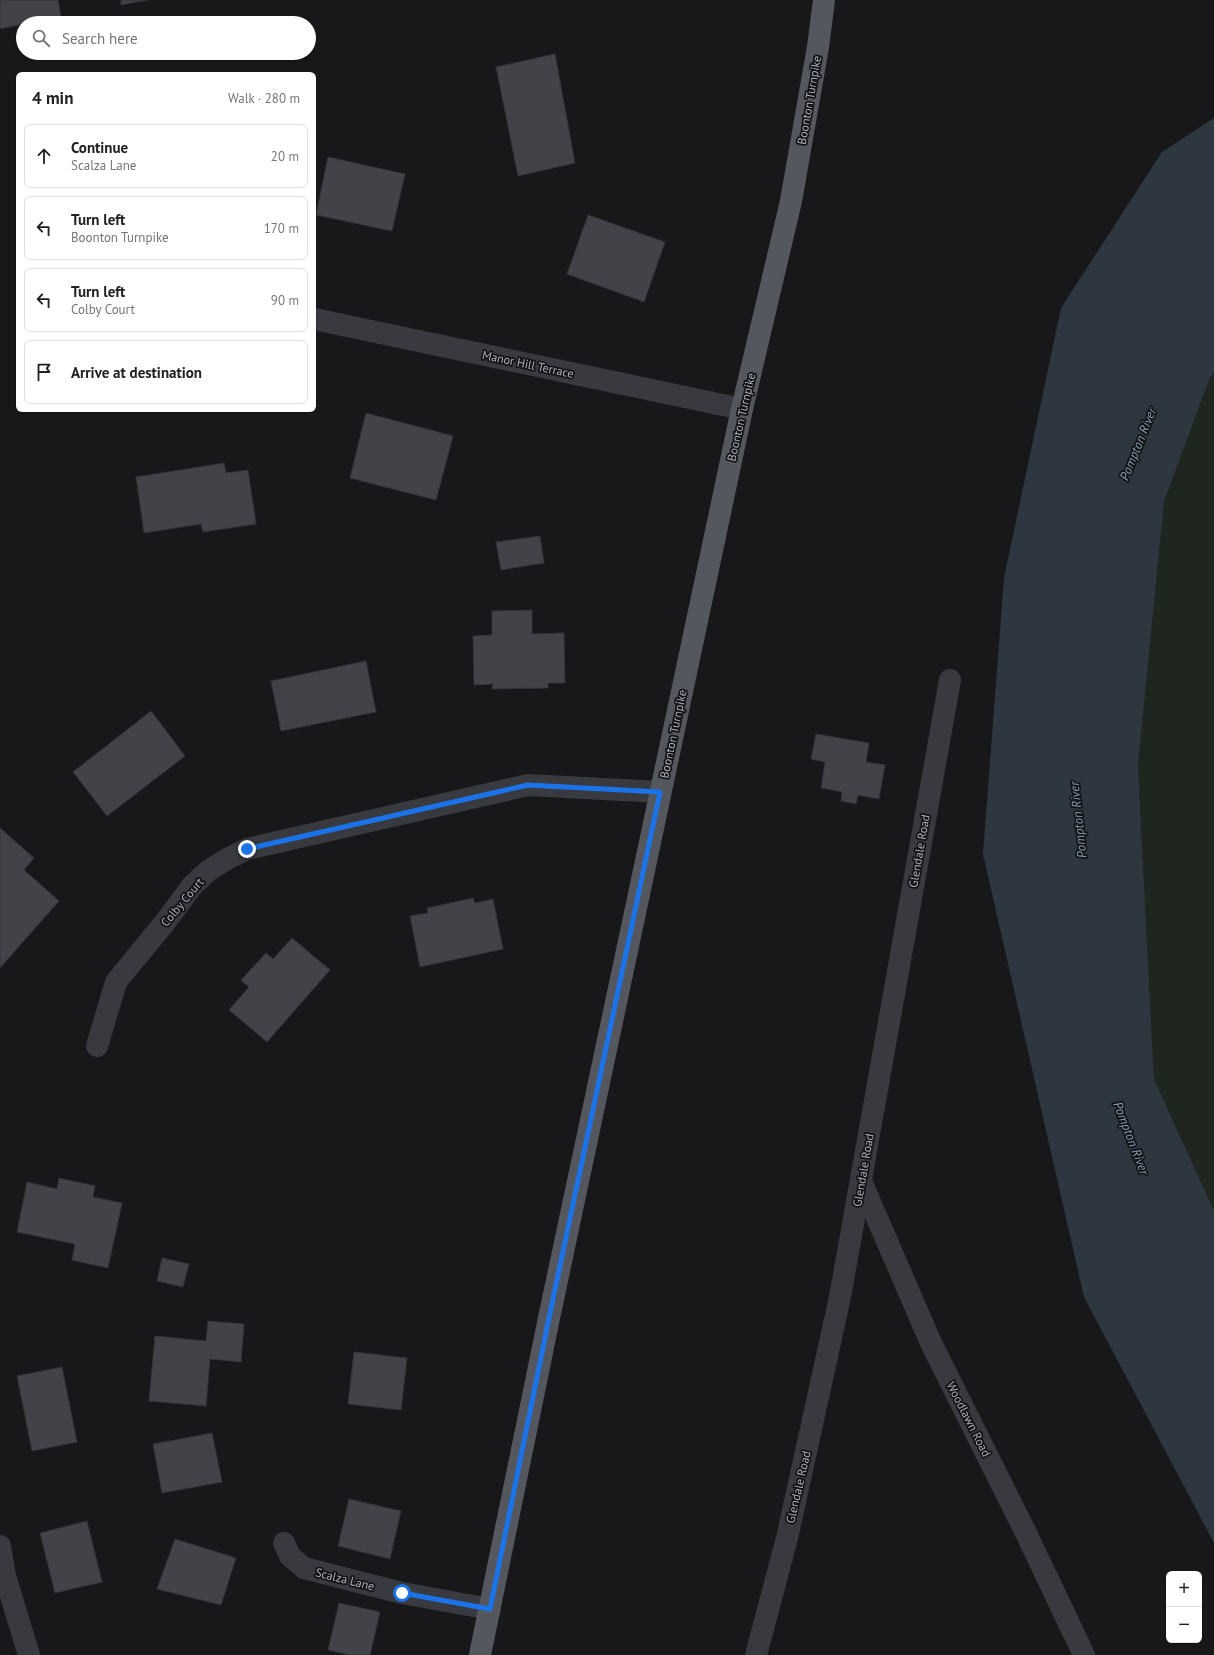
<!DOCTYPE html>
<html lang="en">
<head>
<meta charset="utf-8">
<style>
  body { margin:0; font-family:"PT Sans",sans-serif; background:#f6f6f6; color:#202124 }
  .controls { position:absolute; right:12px; bottom:12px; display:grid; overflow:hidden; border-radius:6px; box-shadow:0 1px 3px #0004 }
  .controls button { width:36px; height:36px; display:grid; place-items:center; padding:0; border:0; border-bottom:1px solid #e0e0e0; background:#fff; color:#202124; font:20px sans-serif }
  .stop { position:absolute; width:12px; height:12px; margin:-9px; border:3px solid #1a73e8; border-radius:50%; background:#fff }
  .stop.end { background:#1a73e8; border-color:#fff; box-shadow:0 1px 4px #0008 }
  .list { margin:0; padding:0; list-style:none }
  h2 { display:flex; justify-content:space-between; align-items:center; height:52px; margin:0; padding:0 16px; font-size:17px }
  h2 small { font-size:13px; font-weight:400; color:#757577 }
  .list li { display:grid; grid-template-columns:26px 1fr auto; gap:12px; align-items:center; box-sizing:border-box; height:64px; margin:0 8px 8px; padding:0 8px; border:1px solid #e0e0e0; border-radius:6px }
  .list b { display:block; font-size:15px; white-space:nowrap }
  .list p { margin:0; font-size:13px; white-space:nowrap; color:#757577 }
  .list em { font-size:13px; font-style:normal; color:#757577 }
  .icon { flex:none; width:22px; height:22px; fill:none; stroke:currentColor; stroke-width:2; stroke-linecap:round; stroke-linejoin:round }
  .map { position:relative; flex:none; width:1214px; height:1655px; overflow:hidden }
  .search { position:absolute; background:#fff; box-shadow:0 1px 3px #0004; left:16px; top:16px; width:300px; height:44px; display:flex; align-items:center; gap:10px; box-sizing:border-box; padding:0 14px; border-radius:22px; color:#757577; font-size:15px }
  .panel { position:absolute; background:#fff; box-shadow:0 1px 3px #0004; left:16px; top:72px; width:300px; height:340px; border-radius:6px }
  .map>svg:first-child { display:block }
  .green { fill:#1e261f }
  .water { fill:#2e373f }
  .building { fill:#424348; stroke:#333237 }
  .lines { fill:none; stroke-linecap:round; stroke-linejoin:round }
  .minor { stroke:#393a40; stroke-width:22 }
  .major { stroke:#55575f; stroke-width:22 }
  .route { stroke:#1a73e8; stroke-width:5 }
  .labels { text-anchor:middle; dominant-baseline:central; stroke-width:3.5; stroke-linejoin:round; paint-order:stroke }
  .street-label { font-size:12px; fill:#abb0ba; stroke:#131316 }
  .water-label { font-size:13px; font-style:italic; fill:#839db4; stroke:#131316 }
</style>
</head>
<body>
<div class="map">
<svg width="1214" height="1655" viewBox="0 0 1214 1655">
  <rect width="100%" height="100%" fill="#18181b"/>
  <path class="green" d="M1214,373v838l-60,-132 -16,-313 26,-264 46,-126z"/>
  <path class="water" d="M1214,118v255l-4,4 -46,125 -26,264 16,313 60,132v332l-130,-246 -101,-443 21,-276 57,-270 101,-156z"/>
  <g class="building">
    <path d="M0,0h58l3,17 -38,6v1l-23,5z"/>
    <path d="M121,0h27l-27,5z"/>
    <path d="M555,54l20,109 -57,13 -22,-109z"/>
    <path d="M328,157l77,17 -13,57 -76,-16z"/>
    <path d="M588,215l77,27 -21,60 -77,-28z"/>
    <path d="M366,413l87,23 -17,64 -86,-22z"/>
    <path d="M224,463l2,10 22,-3 8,54 -53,8 -2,-8 -57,9 -8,-56z"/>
    <path d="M540,536l4,27 -43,7 -5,-28z"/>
    <path d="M532,610v24l32,-1 1,50h-17v5l-56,1 1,-5 -19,1 -1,-49 19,-1v-24z"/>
    <path d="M366,661l10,51 -95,19 -10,-50z"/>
    <path d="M151,711l34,45 -78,60 -34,-44z"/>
    <path d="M816,734l53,9 -3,19 19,3 -6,34 -21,-4 -2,9 -15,-3 1,-9 -21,-4 4,-26 -14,-3z"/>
    <path d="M0,828l34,30 -10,12 35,31 -59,67z"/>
    <path d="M473,898l2,5 18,-4 10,50 -83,18 -10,-51 18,-3 -1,-5z"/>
    <path d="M292,938l38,32 -63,72 -38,-32 20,-23 -8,-7 25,-27 7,6z"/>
    <path d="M59,1178l36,8 -2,11 29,6 -14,65 -36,-8 3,-16 -58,-12 10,-50 30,7z"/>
    <path d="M162,1258l27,6 -6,23 -26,-6z"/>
    <path d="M208,1321l36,3 -3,38 -31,-3 -4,47 -57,-5 6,-65 51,5z"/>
    <path d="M354,1352l53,6 -6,52 -53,-6z"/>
    <path d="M62,1367l15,75 -45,9 -15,-75z"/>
    <path d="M212,1433l10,49 -60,11 -9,-49z"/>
    <path d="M349,1499l52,12 -11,48 -52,-13z"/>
    <path d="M87,1521l15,61 -47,11 -15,-60z"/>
    <path d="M175,1539l61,19 -15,47 -64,-16z"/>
    <path d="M339,1603l41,9 -10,43h-21l-21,-5z"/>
  </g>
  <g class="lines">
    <g class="minor">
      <path d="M314,319l428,90"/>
      <path d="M97,1046l19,-64 50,-61 26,-35 16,-15 19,-12 20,-10 281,-64 132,7"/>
      <path d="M861,1181l70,162 94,188 59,124"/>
      <path d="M284,1543l6,13 14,12 98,25 88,16"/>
      <path d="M0,1546l5,30 24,79"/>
      <path d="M756,1655l31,-117 53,-241 110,-617"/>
    </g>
    <path class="major" d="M480,1655l69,-337 193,-909 49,-208 27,-154 6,-47"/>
  </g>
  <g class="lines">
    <path class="route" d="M247,849l281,-64 132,7 -111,526 -59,291 -88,-16"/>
  </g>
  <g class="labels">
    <g class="street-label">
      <text transform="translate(809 100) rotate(-80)">Boonton Turnpike</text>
      <text transform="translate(528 364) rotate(12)">Manor Hill Terrace</text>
      <text transform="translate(741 417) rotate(-77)">Boonton Turnpike</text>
      <text transform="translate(673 734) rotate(-78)">Boonton Turnpike</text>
      <text transform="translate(919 851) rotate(-80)">Glendale Road</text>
      <text transform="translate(182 902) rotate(-50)">Colby Court</text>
      <text transform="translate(863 1170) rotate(-80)">Glendale Road</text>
      <text transform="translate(969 1419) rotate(63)">Woodlawn Road</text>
      <text transform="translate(798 1487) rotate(-77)">Glendale Road</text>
      <text transform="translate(345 1579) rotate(14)">Scalza Lane</text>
    </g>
    <g class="water-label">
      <text transform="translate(1138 444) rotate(-68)">Pompton River</text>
      <text transform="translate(1078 820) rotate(-96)">Pompton River</text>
      <text transform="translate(1131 1138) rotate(69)">Pompton River</text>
    </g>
  </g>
</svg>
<div class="controls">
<button>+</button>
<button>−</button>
</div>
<div class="stop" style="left:402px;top:1593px"></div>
<div class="stop end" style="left:247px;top:849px"></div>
<div class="search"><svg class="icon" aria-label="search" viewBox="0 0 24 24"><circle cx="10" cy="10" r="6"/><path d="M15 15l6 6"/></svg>Search here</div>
<section class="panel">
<h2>4 min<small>Walk · 280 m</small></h2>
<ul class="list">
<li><svg class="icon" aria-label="ahead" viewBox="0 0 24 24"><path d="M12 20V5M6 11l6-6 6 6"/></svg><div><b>Continue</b><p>Scalza Lane</p></div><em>20 m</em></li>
<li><svg class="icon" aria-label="left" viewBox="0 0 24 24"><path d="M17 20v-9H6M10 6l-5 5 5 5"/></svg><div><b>Turn left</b><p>Boonton Turnpike</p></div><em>170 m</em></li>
<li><svg class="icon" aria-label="left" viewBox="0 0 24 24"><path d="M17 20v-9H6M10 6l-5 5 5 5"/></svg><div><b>Turn left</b><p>Colby Court</p></div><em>90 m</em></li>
<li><svg class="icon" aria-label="arrive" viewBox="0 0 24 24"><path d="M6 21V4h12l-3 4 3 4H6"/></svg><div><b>Arrive at destination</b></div></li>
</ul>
</section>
</div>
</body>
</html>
